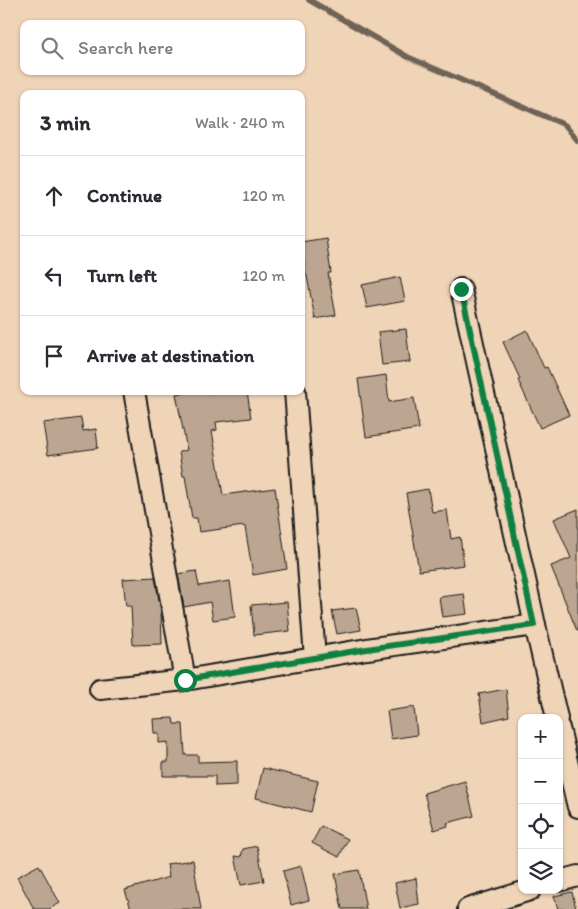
<!DOCTYPE html>
<html lang="en">
<head>
<meta charset="utf-8">
<style>
  body { margin:0; font-family:Itim,sans-serif; background:#f7f7f7; color:#2b2b33 }
  .controls { position:absolute; right:15px; bottom:15px; display:grid; overflow:hidden; border-radius:10px; box-shadow:0 1px 4px #0004 }
  .controls button { width:45px; height:45px; display:grid; place-items:center; padding:0; border:0; border-bottom:1px solid #e1e1e2; background:#fff; color:#2b2b33; font:25px sans-serif }
  .stop { position:absolute; width:15px; height:15px; margin:-11px; border:4px solid #0b8043; border-radius:50%; background:#fff }
  .stop.end { background:#0b8043; border-color:#fff; box-shadow:0 1px 5px #0008 }
  .list { margin:0; padding:0; list-style:none }
  h2 { display:flex; justify-content:space-between; align-items:center; height:65px; margin:0; padding:0 20px; font-size:21px }
  h2 small { font-size:16px; font-weight:400; color:#7c7c81 }
  .list li { display:grid; grid-template-columns:32px 1fr auto; gap:15px; align-items:center; box-sizing:border-box; height:80px; padding:0 20px; border-top:1px solid #e1e1e2 }
  .list b { display:block; font-size:19px; white-space:nowrap }
  .list em { font-size:16px; font-style:normal; color:#7c7c81 }
  .icon { flex:none; width:28px; height:28px; fill:none; stroke:currentColor; stroke-width:2; stroke-linecap:round; stroke-linejoin:round }
  .map { position:relative; flex:none; width:578px; height:909px; overflow:hidden }
  .search { position:absolute; background:#fff; box-shadow:0 1px 4px #0004; left:20px; top:20px; width:285px; height:55px; display:flex; align-items:center; gap:12px; box-sizing:border-box; padding:0 18px; border-radius:10px; color:#7c7c81; font-size:19px }
  .panel { position:absolute; background:#fff; box-shadow:0 1px 4px #0004; left:20px; top:90px; width:285px; height:305px; border-radius:10px }
  .map>svg:first-child { display:block }
  .lines { fill:none; stroke-linecap:round; stroke-linejoin:round }
  .stream { stroke:#6e6357; stroke-width:5.5 }
  .building { fill:#bca691; stroke:#1c1c1c }
  .minor-casing { stroke:#1c1c1c; stroke-width:24 }
  .minor { stroke:#f0d4b7; stroke-width:20 }
  .route { stroke:#0b8043; stroke-width:6 }
</style>
</head>
<body>
<div class="map">
<svg width="578" height="909" viewBox="0 0 578 909">
  <rect width="100%" height="100%" fill="#f0d4b7"/>
  <filter id="ink" filterUnits="userSpaceOnUse"><feTurbulence type="fractalNoise" baseFrequency=".02" numOctaves="2"/><feDisplacementMap in="SourceGraphic" scale="10" xChannelSelector="R" yChannelSelector="G"/><feConvolveMatrix kernelMatrix="1 2 1 2 8 2 1 2 1" color-interpolation-filters="sRGB"/></filter>
  <g filter="url(#ink)">
    <g class="lines">
      <path class="stream" d="M309,0l99,57 157,68 13,16"/>
    </g>
    <g class="building">
      <path d="M326,238l5,35h-3l8,42 -21,4 -8,-43h-1l-5,-34z"/>
      <path d="M400,277l5,24 -38,7 -5,-23z"/>
      <path d="M406,329l4,33 -28,3 -4,-33z"/>
      <path d="M527,330l17,38 3,-1 22,48 -29,13 -22,-48 2,-1 -17,-37z"/>
      <path d="M386,375l3,27 25,-4 5,31 -53,8 -8,-58z"/>
      <path d="M193,391h17v2l14,-2h23l4,27 -35,4 1,8 -5,1 11,64 52,-7 12,81 -34,6 -8,-48 -1,-1 -45,6 -2,-14h-5l-7,-42h-2l-4,-24 8,-2 -11,-56z"/>
      <path d="M81,418l2,13 13,-2 2,19 -50,7 -5,-32z"/>
      <path d="M428,489l4,23 15,-2 4,29 9,-2 4,28 -45,6 -13,-78z"/>
      <path d="M578,509v122h-1l-26,-65 20,-8 -17,-39z"/>
      <path d="M196,571l3,15 31,-5 5,36 -22,3 -3,-18 -26,5 -6,-33z"/>
      <path d="M155,577l6,35 1,32 -29,1 -2,-39h-5l-3,-27z"/>
      <path d="M464,594l3,20 -25,3 -3,-20z"/>
      <path d="M287,602l3,29 -36,4 -3,-30z"/>
      <path d="M356,608l5,22 -24,4 -5,-23z"/>
      <path d="M506,689l3,27 -26,6 -4,-28z"/>
      <path d="M414,707l3,28 -26,4 -4,-28z"/>
      <path d="M173,718l1,6h9l2,31h13v7l39,-1v24l-22,1v-10h-52v-14h5v-20l-9,1v-10h-5l-1,-14z"/>
      <path d="M263,768l55,13 -7,31 -55,-14z"/>
      <path d="M465,781l9,35 -27,7 1,3 -14,4 -10,-37z"/>
      <path d="M321,826l27,13 -9,18 -27,-14z"/>
      <path d="M257,846l7,35 -23,4 -6,-29 6,1 2,-8z"/>
      <path d="M193,860l8,49h-70l-6,-19 44,-13 -2,-13z"/>
      <path d="M39,865l21,38 -11,6h-15l-17,-32z"/>
      <path d="M301,866l8,34 -18,5 -8,-34z"/>
      <path d="M359,870l7,39h-24l-7,-35z"/>
      <path d="M416,878l3,26 -19,4 -5,-25z"/>
      <path d="M572,892l4,17h-18l-4,-13z"/>
    </g>
    <g class="lines">
      <g class="minor-casing">
        <g id="minor">
          <path d="M461,289l74,336 22,93"/>
          <path d="M134,391l51,289"/>
          <path d="M295,391l20,267"/>
          <path d="M100,689l85,-9 182,-31 168,-24"/>
          <path d="M559,728l19,79"/>
          <path d="M559,881l19,-5"/>
          <path d="M468,909l62,-19"/>
        </g>
      </g>
      <use href="#minor" class="minor"/>
    </g>
  </g>
  <g class="lines" filter="url(#ink)">
    <path class="route" d="M185,680l182,-31 167,-24 -73,-336"/>
  </g>
</svg>
<div class="controls">
<button>+</button>
<button>−</button>
<button><svg class="icon" aria-label="locate" viewBox="0 0 24 24"><circle cx="12" cy="12" r="6"/><path d="M12 2v4M12 18v4M2 12h4M18 12h4"/></svg></button>
<button><svg class="icon" aria-label="layers" viewBox="0 0 24 24"><path d="M12 4l9 5-9 5-9-5zM3 14l9 5 9-5"/></svg></button>
</div>
<div class="stop" style="left:185px;top:680px"></div>
<div class="stop end" style="left:461px;top:289px"></div>
<div class="search"><svg class="icon" aria-label="search" viewBox="0 0 24 24"><circle cx="10" cy="10" r="6"/><path d="M15 15l6 6"/></svg>Search here</div>
<section class="panel">
<h2>3 min<small>Walk · 240 m</small></h2>
<ul class="list">
<li><svg class="icon" aria-label="ahead" viewBox="0 0 24 24"><path d="M12 20V5M6 11l6-6 6 6"/></svg><div><b>Continue</b></div><em>120 m</em></li>
<li><svg class="icon" aria-label="left" viewBox="0 0 24 24"><path d="M17 20v-9H6M10 6l-5 5 5 5"/></svg><div><b>Turn left</b></div><em>120 m</em></li>
<li><svg class="icon" aria-label="arrive" viewBox="0 0 24 24"><path d="M6 21V4h12l-3 4 3 4H6"/></svg><div><b>Arrive at destination</b></div></li>
</ul>
</section>
</div>
</body>
</html>
